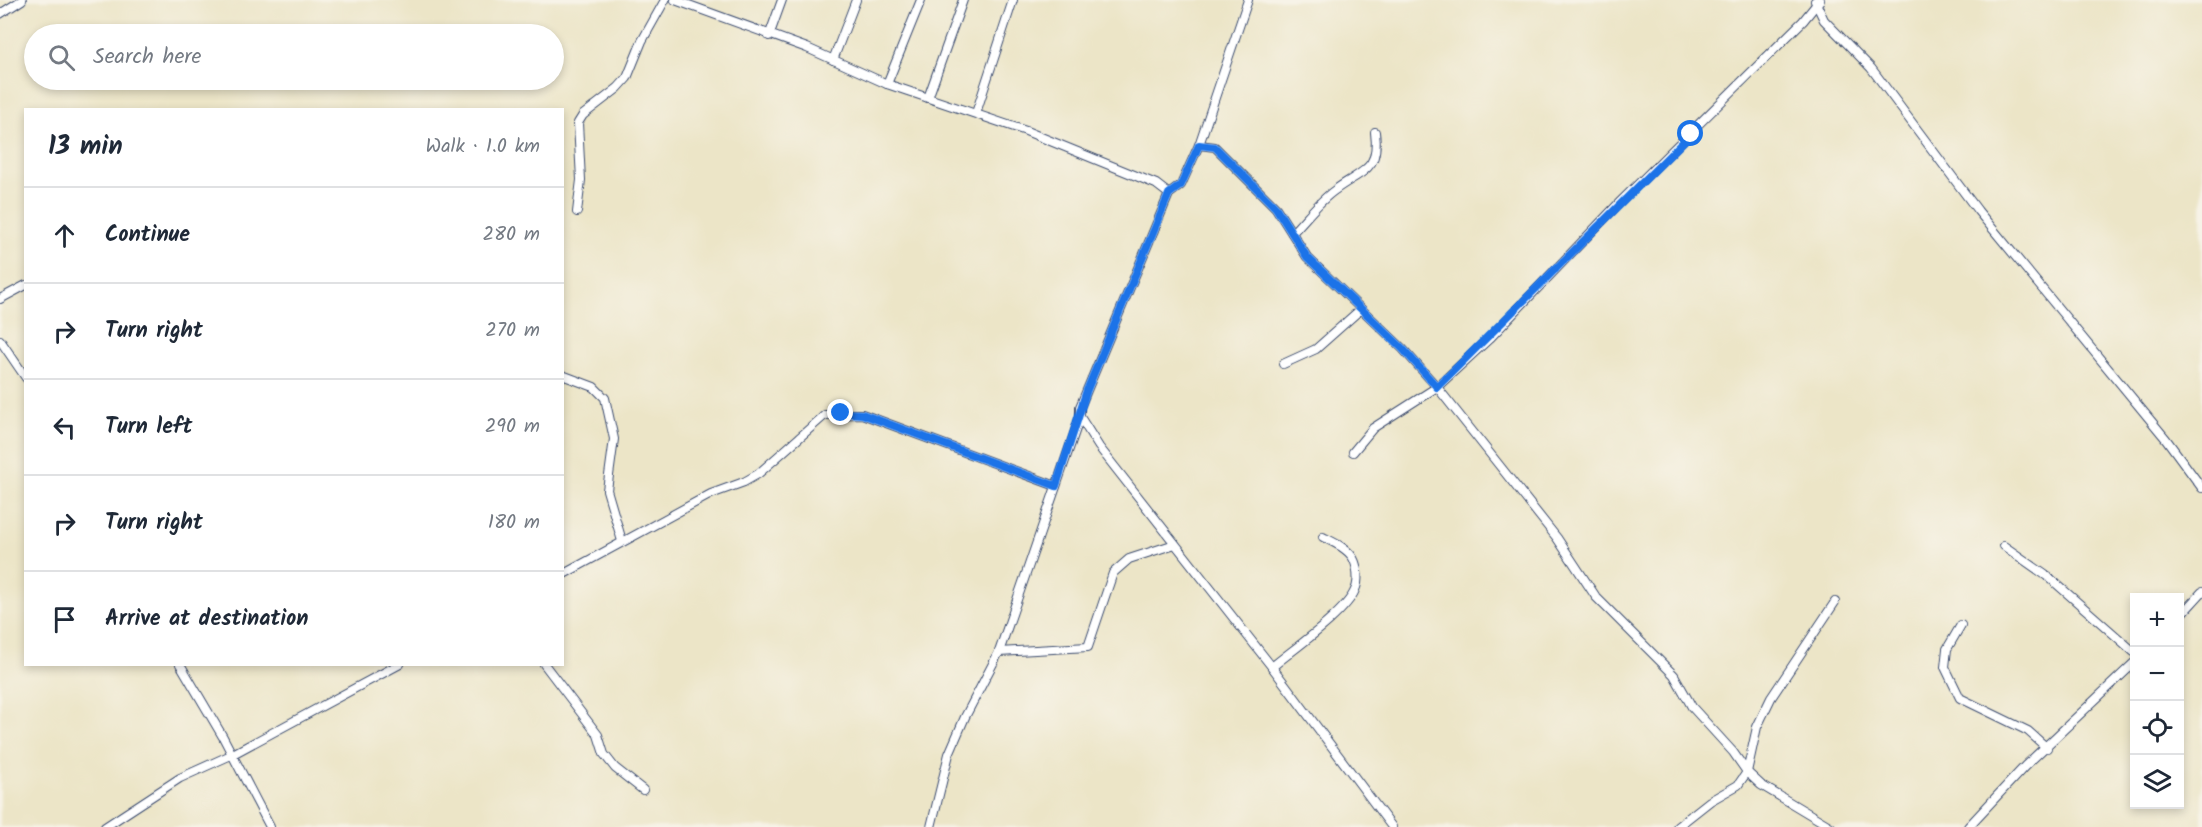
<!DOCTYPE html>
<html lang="en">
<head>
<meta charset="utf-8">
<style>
  body { margin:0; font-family:Kalam,sans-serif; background:#f2f2f3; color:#1f2937 }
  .controls { position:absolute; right:18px; bottom:18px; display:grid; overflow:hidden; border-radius:0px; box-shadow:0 3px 9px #0003 }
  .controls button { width:54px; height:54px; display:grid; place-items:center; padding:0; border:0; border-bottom:2px solid #e0e1e3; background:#fff; color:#1f2937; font:30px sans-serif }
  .stop { position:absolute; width:18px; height:18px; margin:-14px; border:4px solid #1a73e8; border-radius:50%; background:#fff }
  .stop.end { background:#1a73e8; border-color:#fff; box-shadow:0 2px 6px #0008 }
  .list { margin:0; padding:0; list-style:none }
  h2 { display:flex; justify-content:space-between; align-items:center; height:78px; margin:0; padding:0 24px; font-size:26px }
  h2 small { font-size:20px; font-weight:400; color:#747a83 }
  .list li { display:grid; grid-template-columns:39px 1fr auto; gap:18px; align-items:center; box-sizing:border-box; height:96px; padding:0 24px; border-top:2px solid #e0e1e3 }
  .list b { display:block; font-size:22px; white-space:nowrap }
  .list em { font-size:20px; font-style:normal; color:#747a83 }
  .icon { flex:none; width:33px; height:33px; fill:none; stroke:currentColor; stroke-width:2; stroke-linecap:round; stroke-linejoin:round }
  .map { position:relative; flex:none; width:2202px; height:827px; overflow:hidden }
  .search { position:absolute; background:#fff; box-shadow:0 3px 9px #0003; left:24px; top:24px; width:540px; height:66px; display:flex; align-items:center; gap:15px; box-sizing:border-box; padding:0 21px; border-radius:33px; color:#747a83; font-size:22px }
  .panel { position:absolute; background:#fff; box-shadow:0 3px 9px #0003; left:24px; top:108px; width:540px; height:558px; border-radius:0px }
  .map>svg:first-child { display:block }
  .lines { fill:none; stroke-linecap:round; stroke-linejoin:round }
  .minor-casing { stroke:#3a4a6e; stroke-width:10 }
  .minor { stroke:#fff; stroke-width:8 }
  .route { stroke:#1a73e8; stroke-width:8 }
</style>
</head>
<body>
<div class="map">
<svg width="2202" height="827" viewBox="0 0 2202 827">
  <rect width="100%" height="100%" fill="#f7f3e8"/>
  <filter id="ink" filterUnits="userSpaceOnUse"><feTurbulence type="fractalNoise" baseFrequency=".0167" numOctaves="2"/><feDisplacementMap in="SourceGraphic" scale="12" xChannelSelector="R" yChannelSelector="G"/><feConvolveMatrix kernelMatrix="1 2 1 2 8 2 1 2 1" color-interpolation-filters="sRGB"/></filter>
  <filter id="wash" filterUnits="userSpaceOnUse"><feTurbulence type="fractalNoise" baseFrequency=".008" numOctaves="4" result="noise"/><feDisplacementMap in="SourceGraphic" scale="24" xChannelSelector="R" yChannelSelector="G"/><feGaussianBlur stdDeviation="1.35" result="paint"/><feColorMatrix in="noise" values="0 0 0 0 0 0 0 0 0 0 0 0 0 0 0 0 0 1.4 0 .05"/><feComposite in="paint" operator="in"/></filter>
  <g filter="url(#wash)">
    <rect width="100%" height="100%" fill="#ece5c7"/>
  </g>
  <g filter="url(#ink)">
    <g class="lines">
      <g class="minor-casing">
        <g id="minor">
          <path d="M675,0l132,48 80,36 139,47 130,53 13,10"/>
          <path d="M1815,1l9,19 47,48 107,143 188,228 36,49"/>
          <path d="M0,14l22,-14"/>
          <path d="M769,36l13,-36"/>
          <path d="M833,60l23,-60"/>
          <path d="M887,84l34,-84"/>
          <path d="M928,98l35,-98"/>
          <path d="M976,113l37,-113"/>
          <path d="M1199,145l16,2 61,61 31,49 96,92 34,38 120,151 39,59 78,78 18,32 41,45 14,20 14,13 70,42"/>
          <path d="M577,212l4,-32 -3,-57 5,-8 35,-27 9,-10 15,-37 23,-41"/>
          <path d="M1292,233c14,-14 27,-32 43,-43 27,-20 45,-19 40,-58"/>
          <path d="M0,299l26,-14"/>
          <path d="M0,340l26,38"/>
          <path d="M1283,364l33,-15 45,-40"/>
          <path d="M562,375l32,12 11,11 9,41 -7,51 15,51"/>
          <path d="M1080,417l19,30 173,220 120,160"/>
          <path d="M1353,452l20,-24 64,-41 54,-50 130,-136 182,-180 17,-21"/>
          <path d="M2004,546l47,33 83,73"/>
          <path d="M562,575l149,-81 33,-12 14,-8 67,-59 37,-1 194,72"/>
          <path d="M2180,616l22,-24"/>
          <path d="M1961,625l-14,24 -2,18 15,31 68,33 19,17"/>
          <path d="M999,652l89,-5 25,-74 16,-14 46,-15"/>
          <path d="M180,664l43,73 47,90"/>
          <path d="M544,664l54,71 6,19 11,14 28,22"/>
          <path d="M1272,667c20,-17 74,-54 83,-77 4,-8 3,-23 -2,-32 -6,-10 -20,-16 -30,-21"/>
          <path d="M105,827l75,-49 51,-23 169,-91"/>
          <path d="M931,827l18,-73 16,-37 34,-65 81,-235v-10l89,-213 12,-9 18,-40 49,-145"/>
          <path d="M1677,827l33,-26 28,-16 9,-13 10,-45 14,-29 64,-96"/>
          <path d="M1968,827l57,-61 109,-103"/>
        </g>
      </g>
      <use href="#minor" class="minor"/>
    </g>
  </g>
  <g class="lines" filter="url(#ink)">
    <path class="route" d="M841,413l21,1 194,72 31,-96 82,-196 12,-9 18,-40 16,2 61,61 31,49 96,92 34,38 254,-253"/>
  </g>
</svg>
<div class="controls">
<button>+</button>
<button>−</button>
<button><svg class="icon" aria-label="locate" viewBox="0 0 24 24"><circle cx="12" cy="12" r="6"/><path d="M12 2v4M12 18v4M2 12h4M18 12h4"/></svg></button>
<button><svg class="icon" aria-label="layers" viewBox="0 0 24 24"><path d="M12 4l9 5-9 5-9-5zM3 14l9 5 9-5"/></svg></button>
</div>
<div class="stop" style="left:1691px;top:134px"></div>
<div class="stop end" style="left:841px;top:413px"></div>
<div class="search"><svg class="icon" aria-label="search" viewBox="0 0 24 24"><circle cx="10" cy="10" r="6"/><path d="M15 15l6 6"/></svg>Search here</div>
<section class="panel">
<h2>13 min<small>Walk · 1.0 km</small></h2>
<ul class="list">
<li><svg class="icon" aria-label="ahead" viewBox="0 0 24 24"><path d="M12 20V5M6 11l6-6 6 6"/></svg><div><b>Continue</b></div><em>280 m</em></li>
<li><svg class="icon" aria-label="right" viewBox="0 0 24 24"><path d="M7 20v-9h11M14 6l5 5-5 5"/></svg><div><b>Turn right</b></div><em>270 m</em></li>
<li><svg class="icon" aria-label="left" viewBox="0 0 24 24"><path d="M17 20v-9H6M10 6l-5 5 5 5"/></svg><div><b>Turn left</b></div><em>290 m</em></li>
<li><svg class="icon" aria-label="right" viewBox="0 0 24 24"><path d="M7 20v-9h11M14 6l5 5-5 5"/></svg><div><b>Turn right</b></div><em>180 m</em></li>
<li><svg class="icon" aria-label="arrive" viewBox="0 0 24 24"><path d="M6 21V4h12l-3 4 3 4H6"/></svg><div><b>Arrive at destination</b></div></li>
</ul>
</section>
</div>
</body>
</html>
